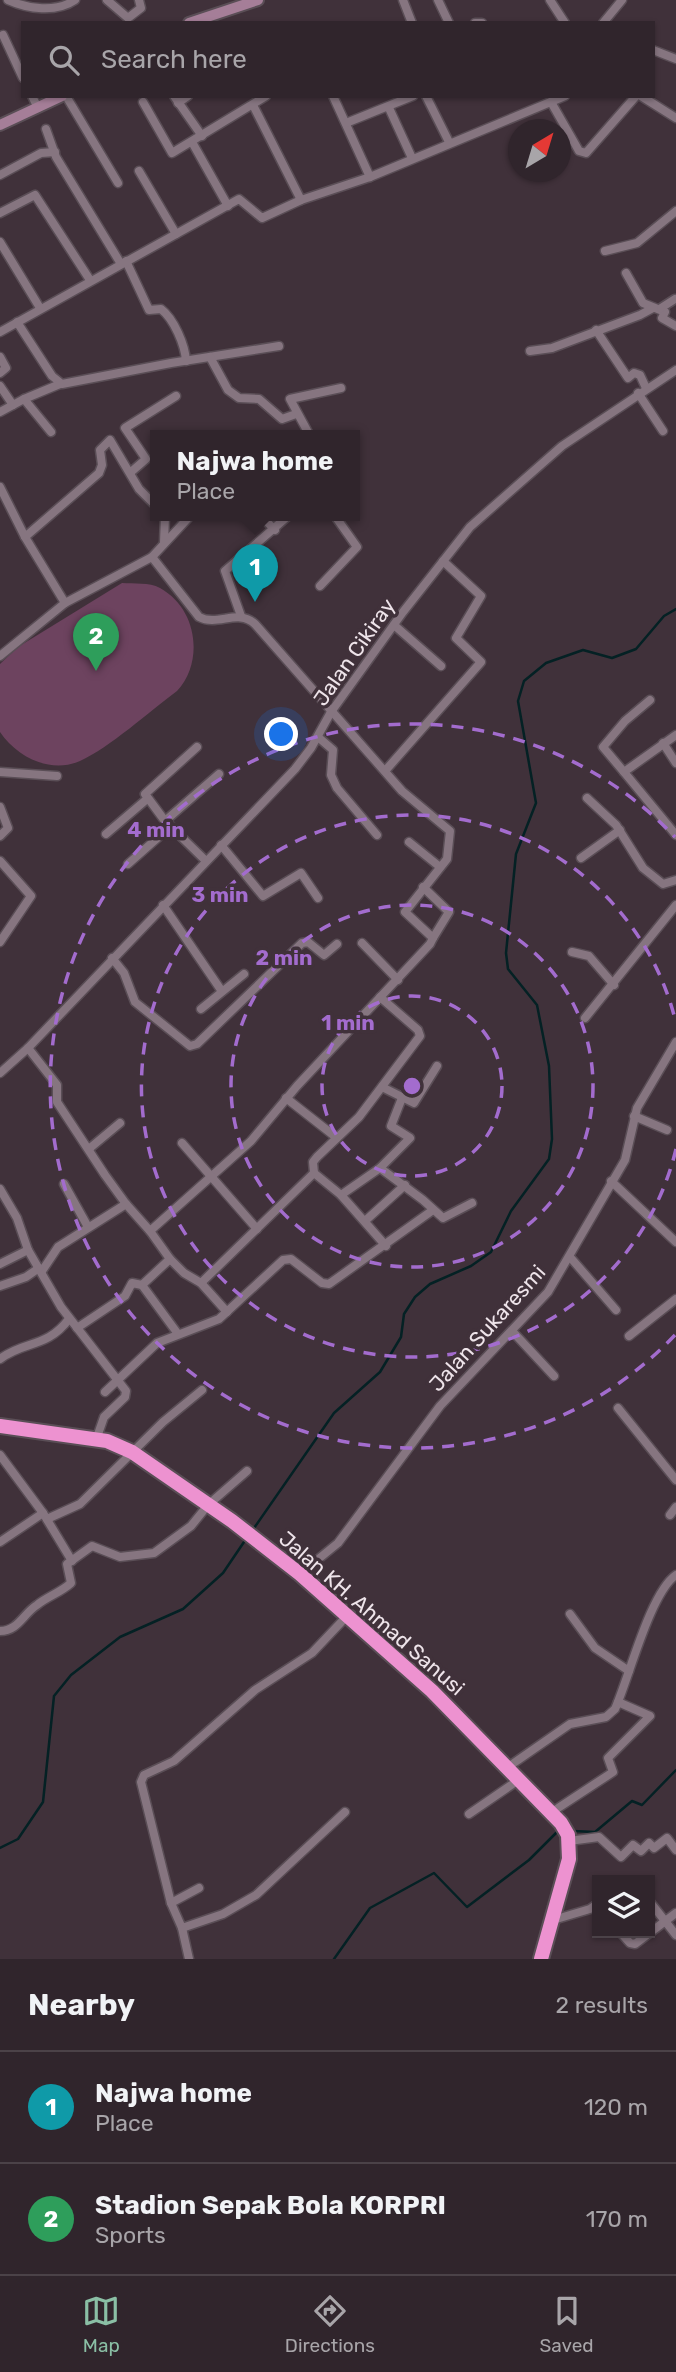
<!DOCTYPE html>
<html lang="en">
<head>
<meta charset="utf-8">
<style>
  body { margin:0; font-family:Rubik,sans-serif; background:#3c3138; color:#f1f3f6 }
  .controls { position:absolute; right:21px; bottom:21px; display:grid; overflow:hidden; border-radius:0px; box-shadow:0 2px 5px #0004 }
  .controls button { width:63px; height:63px; display:grid; place-items:center; padding:0; border:0; border-bottom:2px solid #4b4248; background:#30252c; color:#f1f3f6; font:35px sans-serif }
  .compass { position:absolute; left:508px; top:119px; width:63px; height:63px; border-radius:50%; background:#30252c; box-shadow:0 2px 5px #0004; rotate:38deg }
  .you { position:absolute; left:282px; top:735px; width:24px; height:24px; margin:-18px; border:5px solid #fff; border-radius:50%; background:#1a73e8; box-shadow:0 0 0 10px #1a73e833 }
  .badge { display:grid; place-items:center; width:46px; height:46px; border-radius:50%; background:#8abfa5; color:#fff; font-size:23px; font-weight:700 }
  .pin { position:absolute; translate:-50% -58px; filter:drop-shadow(0 2px 4px #0008) }
  .pin::after { content:''; position:absolute; top:37px; width:24px; height:21px; background:inherit; clip-path:polygon(0 0,100% 0,50% 100%) }
  .popup { position:absolute; left:150px; top:430px; width:210px; height:91px; box-sizing:border-box; display:grid; place-content:center; border-radius:0px; background:#30252c; filter:drop-shadow(0 2px 5px #0005); font-size:23px; white-space:nowrap; color:#a8a5a9 }
  .popup b { font-size:26px; color:#f1f3f6 }
  .popup::after { content:''; position:absolute; left:50%; top:100%; margin-left:-14px; border:14px solid transparent; border-top-color:#30252c }
  .list { margin:0; padding:0; list-style:none }
  h2 { display:flex; justify-content:space-between; align-items:center; height:91px; margin:0; padding:0 28px; font-size:30px }
  h2 small { font-size:23px; font-weight:400; color:#a8a5a9 }
  .list li { display:grid; grid-template-columns:46px 1fr auto; gap:21px; align-items:center; box-sizing:border-box; height:112px; padding:0 28px; border-top:2px solid #4b4248 }
  .list b { display:block; font-size:26px; white-space:nowrap }
  .list p { margin:0; font-size:23px; white-space:nowrap; color:#a8a5a9 }
  .list em { font-size:23px; font-style:normal; color:#a8a5a9 }
  .icon { flex:none; width:38px; height:38px; fill:none; stroke:currentColor; stroke-width:2; stroke-linecap:round; stroke-linejoin:round }
  .map { position:relative; flex:none; width:676px; height:1959px; overflow:hidden }
  .search { position:absolute; background:#30252c; box-shadow:0 2px 5px #0004; left:21px; right:21px; top:21px; height:77px; display:flex; align-items:center; gap:18px; box-sizing:border-box; padding:0 24px; border-radius:0px; color:#a8a5a9; font-size:26px }
  .sheet { height:315px; background:#30252c }
  nav { display:flex; justify-content:space-around; align-items:center; box-sizing:border-box; height:98px; border-top:2px solid #4b4248; background:#30252c; font-size:19px; color:#a8a5a9 }
  nav a { display:grid; justify-items:center; gap:4px }
  nav .on { color:#8abfa5 }
  .map>svg:first-child { display:block }
  .green { fill:#6d435f }
  .lines { fill:none; stroke-linecap:round; stroke-linejoin:round }
  .stream { stroke:#042124; stroke-width:2.5 }
  .street-casing { stroke:#5a4e56; stroke-width:11 }
  .secondary-casing { stroke:#5a4e56; stroke-width:14 }
  .highway-casing { stroke:#5a4e56; stroke-width:18 }
  .street { stroke:#867580; stroke-width:8 }
  .secondary { stroke:#a57e98; stroke-width:10 }
  .highway { stroke:#ed92d0; stroke-width:14 }
  .ring { fill:none; stroke:#a36cce; stroke-width:3.5; stroke-dasharray:12 9 }
  .labels { text-anchor:middle; dominant-baseline:central; stroke-width:7; stroke-linejoin:round; paint-order:stroke }
  .street-label { font-size:21px; fill:#eee4ea; stroke:#40313a }
  .centre { fill:#a36cce; stroke:#40313a; stroke-width:3.5 }
  .ring-label { font-size:21px; text-anchor:middle; font-weight:bold; fill:#a36cce; stroke:#40313a; stroke-width:7; stroke-linejoin:round; paint-order:stroke }
</style>
</head>
<body>
<div class="map">
<svg width="676" height="1959" viewBox="0 0 676 1959">
  <rect width="100%" height="100%" fill="#40313a"/>
  <path class="green" d="M122,583c12,1 27,-1 38,5 38,21 44,74 17,103 -27,20 -68,57 -97,70 -30,13 -63,-4 -80,-29v-68l18,-17z"/>
  <g class="lines">
    <g class="stream">
      <path d="M252,1531l82,-118 46,-41 21,-35 3,-23 11,-17 15,-13 41,-18 20,-14 20,-41 38,-52 3,-20 -3,-73 -12,-61 -29,-36 -2,-16 10,-99 20,-51 -18,-102 6,-20 22,-18 37,-13 29,8 24,-9 28,-33 12,-7"/>
      <path d="M573,1831l22,1 37,-31 10,4 34,-35"/>
      <path d="M0,1848l18,-9 25,-37 11,-106 17,-21 49,-38 63,-28 40,-36 23,-34"/>
      <path d="M334,1959l36,-51 64,-35 33,34 62,-47 31,-31"/>
    </g>
    <g class="street-casing">
      <g id="street">
        <path d="M8,0c20,9 48,13 67,0"/>
        <path d="M107,0l21,18 13,-10 -2,-8"/>
        <path d="M403,0l9,23"/>
        <path d="M438,0l11,23"/>
        <path d="M550,0l15,23"/>
        <path d="M475,23h7"/>
        <path d="M603,23l19,-23"/>
        <path d="M3,35l20,43"/>
        <path d="M653,50l23,9"/>
        <path d="M32,96l6,12"/>
        <path d="M66,96l52,87"/>
        <path d="M174,96l28,40"/>
        <path d="M333,96l37,81"/>
        <path d="M426,96l23,46"/>
        <path d="M641,96l35,22"/>
        <path d="M143,102l29,51 94,-57"/>
        <path d="M551,102l28,49 7,2 50,-57"/>
        <path d="M178,103l10,-7"/>
        <path d="M253,105l48,95"/>
        <path d="M389,108l23,50"/>
        <path d="M346,123l67,-27"/>
        <path d="M46,129l10,28 65,107"/>
        <path d="M192,142l36,64"/>
        <path d="M139,171l37,63"/>
        <path d="M0,175l41,-22 14,-1"/>
        <path d="M0,213l35,-18 55,85"/>
        <path d="M0,242l40,66"/>
        <path d="M605,251l32,-8 39,-32"/>
        <path d="M126,261l23,49 12,-1c13,10 24,36 25,52"/>
        <path d="M626,273l17,30 22,9 -3,6 14,8"/>
        <path d="M661,308l14,-9"/>
        <path d="M17,322l35,54 10,8 109,-21 108,-17"/>
        <path d="M596,330l32,48 6,-5 6,2 6,13"/>
        <path d="M0,332l239,-133 23,19 39,-18 69,-23 195,-81"/>
        <path d="M530,351l22,-3 88,-33 13,-7"/>
        <path d="M0,357l6,11 -6,5"/>
        <path d="M210,357l18,33 11,8 20,1 23,20 14,-5"/>
        <path d="M0,386l13,19"/>
        <path d="M638,393l25,38"/>
        <path d="M24,399l36,-15"/>
        <path d="M0,412l24,-13 27,33"/>
        <path d="M310,436l-20,-37 51,-11"/>
        <path d="M131,472l15,-13 -21,-31 51,-32"/>
        <path d="M0,487l25,50 40,66"/>
        <path d="M261,516l14,14"/>
        <path d="M25,537l74,-64 3,-8 -2,-15 10,-10 29,49 16,16"/>
        <path d="M164,543l1,-27"/>
        <path d="M152,557l38,-41"/>
        <path d="M320,586l37,-39 -22,-31"/>
        <path d="M241,616l-16,-45 63,-55"/>
        <path d="M394,625l47,41"/>
        <path d="M0,656l65,-53 87,-46 47,60c19,10 39,-9 56,7l147,167 48,40 -3,28 -42,53 28,26 -3,6 -133,142 -46,55 -101,90 20,28 -28,26 36,49"/>
        <path d="M676,735l-52,37 52,63"/>
        <path d="M318,737l15,13 -2,25 6,13 40,47"/>
        <path d="M663,743l13,20"/>
        <path d="M197,747l-52,47 20,27 41,40"/>
        <path d="M385,771l96,-109 -25,-24 25,-42 -38,-35"/>
        <path d="M0,772l57,4"/>
        <path d="M624,772l-21,-25 22,-26 25,-21"/>
        <path d="M587,798l29,27 27,43 20,16 13,-4"/>
        <path d="M0,807l8,21 -8,8"/>
        <path d="M165,821l54,-47"/>
        <path d="M106,834l41,-35"/>
        <path d="M409,842l31,25"/>
        <path d="M221,845l42,51 38,-23 17,25"/>
        <path d="M581,858l39,-28"/>
        <path d="M0,861l31,35 -31,46"/>
        <path d="M128,864l43,-38"/>
        <path d="M423,887l26,25 -16,26"/>
        <path d="M163,905l58,85"/>
        <path d="M362,943l36,37"/>
        <path d="M572,952l17,4 25,29"/>
        <path d="M112,958l12,15 11,29 55,44 7,-2 105,-101 6,-1 16,13 13,-11"/>
        <path d="M201,1009l43,-35"/>
        <path d="M585,1018l91,-113"/>
        <path d="M28,1048l29,37v17l48,73 21,29 24,27"/>
        <path d="M0,1073l28,-25 267,-279 16,-21 20,-36 72,-100 67,-85 92,-81 114,-76"/>
        <path d="M382,1087l32,16 23,-37"/>
        <path d="M286,1098l51,40"/>
        <path d="M634,1116l33,14"/>
        <path d="M182,1143l75,86"/>
        <path d="M90,1148l30,-25"/>
        <path d="M380,1168l30,-30 -19,-12 11,-28"/>
        <path d="M314,1173l-1,-11 4,-5 42,-40 61,-81 -2,-6 -38,-33"/>
        <path d="M611,1181l65,61"/>
        <path d="M64,1184l24,43"/>
        <path d="M0,1189l17,29 11,32 33,57 65,84 -1,6 -21,20 -8,23"/>
        <path d="M341,1195l39,-27 43,32 20,18 29,-15"/>
        <path d="M365,1221l40,-36"/>
        <path d="M570,1257l46,53"/>
        <path d="M170,1259l14,14 17,10 26,29"/>
        <path d="M0,1264l28,-14"/>
        <path d="M42,1271l16,-24 68,-43"/>
        <path d="M201,1283l113,-110 27,22 45,51"/>
        <path d="M0,1286l26,-9 13,-9"/>
        <path d="M77,1328l48,-32 7,-13 10,2"/>
        <path d="M513,1332l41,44"/>
        <path d="M629,1336l47,-37"/>
        <path d="M0,1359c25,-19 46,-10 69,-40"/>
        <path d="M105,1392l52,-49 62,-24 64,-59 8,-1 31,24 7,1 104,-74"/>
        <path d="M618,1408l58,72"/>
        <path d="M0,1455l43,58 29,48"/>
        <path d="M670,1515l6,-8"/>
        <path d="M47,1519l33,-15 83,-82 39,-32"/>
        <path d="M0,1542l43,-29"/>
        <path d="M300,1574l38,-31 102,-137 108,-114 77,-132 12,-52 39,-66"/>
        <path d="M570,1614l25,34 34,23"/>
        <path d="M0,1631c18,0 23,-17 37,-26 11,-9 23,-12 34,-22l-4,-19 25,-18 28,11 34,-4 37,-27 17,-21 39,-34"/>
        <path d="M508,1767l62,-43 36,-7 9,-8c14,-31 35,-116 61,-134"/>
        <path d="M345,1812l-89,83 -33,19 -41,14 -11,-25 -30,-121 3,-7 30,-14 81,-71 57,-37 35,-37"/>
        <path d="M552,1812l61,-40 -5,-14 42,-42 -32,-14"/>
        <path d="M469,1814l51,-35"/>
        <path d="M569,1841l30,-4 22,20 12,-12 8,6 8,-8 5,5 13,-10 9,12"/>
        <path d="M650,1902l26,33"/>
        <path d="M171,1903l28,-15"/>
        <path d="M553,1920l37,-11 7,-5"/>
        <path d="M182,1928l7,31"/>
        <path d="M621,1933l9,10 5,1 41,-31"/>
      </g>
    </g>
    <g class="secondary-casing">
      <g id="secondary">
        <path d="M189,23l69,-23"/>
        <path d="M0,125l62,-29"/>
      </g>
    </g>
    <g class="highway-casing">
      <path id="highway" d="M0,1426l107,15 25,11 100,69 68,53 132,117 129,132 7,12 1,24 -28,100"/>
    </g>
    <use href="#street" class="street"/>
    <use href="#secondary" class="secondary"/>
    <use href="#highway" class="highway"/>
  </g>
  <g class="ring">
    <circle cx="412" cy="1086" r="90"/>
    <circle cx="412" cy="1086" r="181"/>
    <path d="M676 1149A271 271 0 1 1 676 1023"/>
    <path d="M675 1335A362 362 0 1 1 675 837"/>
  </g>
  <g class="labels">
    <g class="street-label">
      <text transform="translate(354 652) rotate(-55)">Jalan Cikiray</text>
      <text transform="translate(487 1328) rotate(-48)">Jalan Sukaresmi</text>
      <text transform="translate(372 1613) rotate(41)">Jalan KH. Ahmad Sanusi</text>
    </g>
  </g>
  <circle cx="412" cy="1086" r="10" class="centre"/>
  <g class="ring-label">
    <text x="156" y="837">4 min</text>
    <text x="220" y="902">3 min</text>
    <text x="284" y="965">2 min</text>
    <text x="348" y="1030">1 min</text>
  </g>
</svg>
<div class="controls">
<button><svg class="icon" aria-label="layers" viewBox="0 0 24 24"><path d="M12 4l9 5-9 5-9-5zM3 14l9 5 9-5"/></svg></button>
</div>
<svg class="compass" viewBox="-18 -18 36 36"><path d="M0-13l5 13h-10z" fill="#e53935"/><path d="M0 13l5-13h-10z" fill="#a8a5a9"/></svg>
<div class="you"></div>
<div class="pin badge" style="left:255px;top:602px;background:#0f9aa8">1</div>
<div class="popup"><b>Najwa home</b>Place</div>
<div class="pin badge" style="left:96px;top:671px;background:#2e9e5b">2</div>
<div class="search"><svg class="icon" aria-label="search" viewBox="0 0 24 24"><circle cx="10" cy="10" r="6"/><path d="M15 15l6 6"/></svg>Search here</div>
</div>
<section class="sheet">
<h2>Nearby<small>2 results</small></h2>
<ul class="list">
<li><span class="badge" style="background:#0f9aa8">1</span><div><b>Najwa home</b><p>Place</p></div><em>120 m</em></li>
<li><span class="badge" style="background:#2e9e5b">2</span><div><b>Stadion Sepak Bola KORPRI</b><p>Sports</p></div><em>170 m</em></li>
</ul>
</section>
<nav>
<a class="on"><svg class="icon" aria-label="map" viewBox="0 0 24 24"><path d="M3 6l6-2 6 2 6-2v14l-6 2-6-2-6 2zM9 4v14M15 6v14"/></svg>Map</a>
<a><svg class="icon" aria-label="directions" viewBox="0 0 24 24"><path d="M12 3l9 9-9 9-9-9zM9 14v-3h6M13 9l2 2-2 2"/></svg>Directions</a>
<a><svg class="icon" aria-label="saved" viewBox="0 0 24 24"><path d="M7 4h10v16l-5-4-5 4z"/></svg>Saved</a>
</nav>
</body>
</html>
